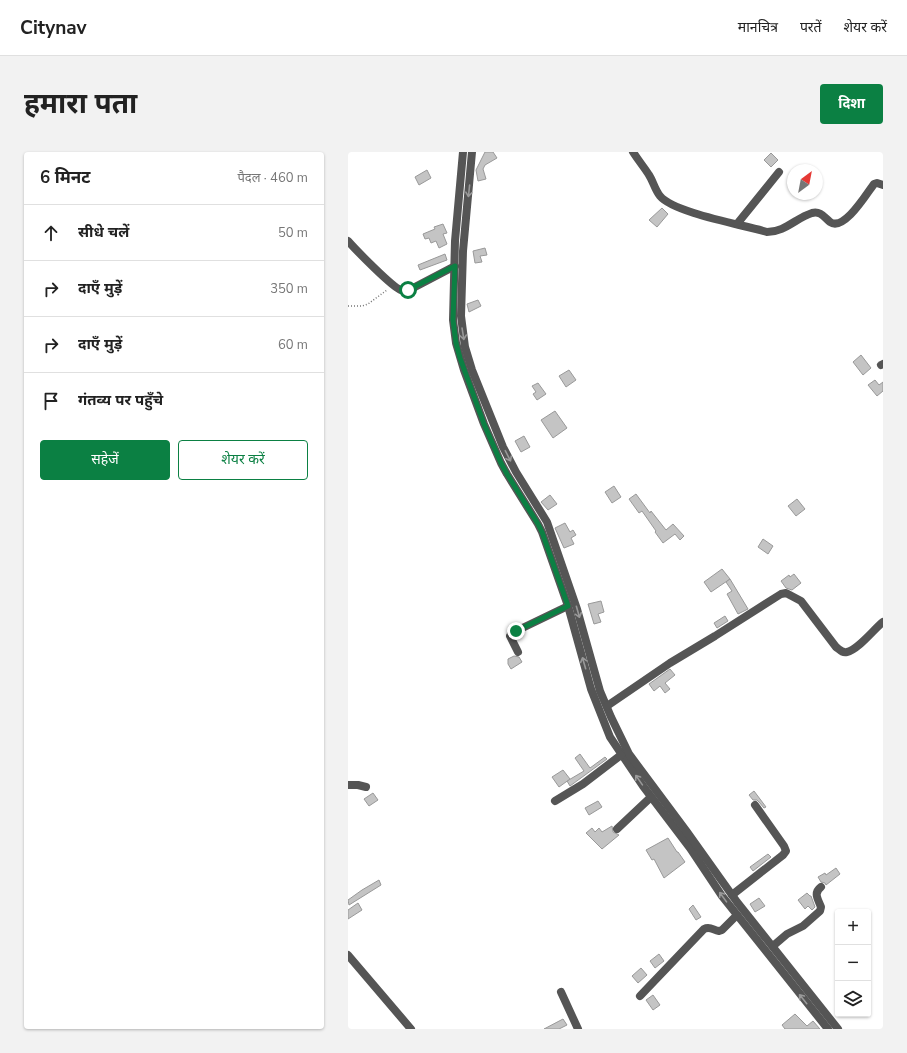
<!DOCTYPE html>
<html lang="hi">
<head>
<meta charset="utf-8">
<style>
  body { margin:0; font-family:"Nunito Sans","Noto Sans Devanagari",sans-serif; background:#f2f2f2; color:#222 }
  .controls { position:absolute; right:12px; bottom:12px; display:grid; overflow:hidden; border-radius:4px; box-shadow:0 1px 3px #0004 }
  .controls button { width:36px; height:36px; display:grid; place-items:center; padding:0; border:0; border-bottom:1px solid #e0e0e0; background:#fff; color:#222; font:20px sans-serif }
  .compass { position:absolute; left:439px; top:12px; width:36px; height:36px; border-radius:50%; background:#fff; box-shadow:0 1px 3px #0004; rotate:32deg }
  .stop { position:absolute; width:12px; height:12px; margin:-9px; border:3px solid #0b8043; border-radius:50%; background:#fff }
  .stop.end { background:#0b8043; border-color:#fff; box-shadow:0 1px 4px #0008 }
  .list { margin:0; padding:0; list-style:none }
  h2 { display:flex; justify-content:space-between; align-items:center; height:52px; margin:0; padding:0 16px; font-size:17px }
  h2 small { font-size:13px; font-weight:400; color:#767676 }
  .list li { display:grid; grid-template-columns:26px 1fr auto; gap:12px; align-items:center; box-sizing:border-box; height:56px; padding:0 16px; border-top:1px solid #e0e0e0 }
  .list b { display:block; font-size:15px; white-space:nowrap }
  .list em { font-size:13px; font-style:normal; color:#767676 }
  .actions { display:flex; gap:8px; padding:12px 16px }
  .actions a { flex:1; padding:9px 0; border:1px solid #0b8043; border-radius:4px; text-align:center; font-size:14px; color:#0b8043 }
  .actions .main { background:#0b8043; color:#fff }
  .icon { flex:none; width:22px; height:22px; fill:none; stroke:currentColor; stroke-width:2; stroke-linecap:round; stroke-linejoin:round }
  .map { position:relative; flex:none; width:535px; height:877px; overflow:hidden; border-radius:4px }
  header { display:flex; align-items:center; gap:24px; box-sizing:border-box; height:56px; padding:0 20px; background:#fff; border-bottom:1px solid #e0e0e0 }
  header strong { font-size:19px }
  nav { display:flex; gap:22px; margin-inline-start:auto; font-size:14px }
  .intro { display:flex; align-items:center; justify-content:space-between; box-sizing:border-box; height:96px; padding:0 24px }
  h1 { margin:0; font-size:28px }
  .button { padding:10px 18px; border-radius:4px; background:#0b8043; color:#fff; font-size:14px; font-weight:700 }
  main { display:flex; gap:24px; padding:0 24px }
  aside { flex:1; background:#fff; border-radius:4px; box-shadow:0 1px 3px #0004 }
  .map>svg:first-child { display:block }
  .building { fill:#c4c4c4; stroke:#999 }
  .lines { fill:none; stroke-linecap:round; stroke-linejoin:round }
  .path { stroke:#777; stroke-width:1.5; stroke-dasharray:1 2; stroke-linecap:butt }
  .minor { stroke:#555; stroke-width:8 }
  .oneway { stroke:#999 }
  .route { stroke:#0b8043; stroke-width:5 }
</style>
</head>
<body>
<header>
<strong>Citynav</strong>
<nav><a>मानचित्र</a><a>परतें</a><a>शेयर करें</a></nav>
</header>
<div class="intro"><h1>हमारा पता</h1><a class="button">दिशा</a></div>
<main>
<aside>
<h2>6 मिनट<small>पैदल · 460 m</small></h2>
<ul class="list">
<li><svg class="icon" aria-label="ahead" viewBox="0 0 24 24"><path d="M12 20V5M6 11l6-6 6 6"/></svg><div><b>सीधे चलें</b></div><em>50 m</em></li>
<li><svg class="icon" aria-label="right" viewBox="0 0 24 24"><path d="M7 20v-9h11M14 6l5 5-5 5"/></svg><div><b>दाएँ मुड़ें</b></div><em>350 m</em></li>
<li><svg class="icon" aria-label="right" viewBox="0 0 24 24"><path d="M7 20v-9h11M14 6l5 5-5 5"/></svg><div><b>दाएँ मुड़ें</b></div><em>60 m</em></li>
<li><svg class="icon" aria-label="arrive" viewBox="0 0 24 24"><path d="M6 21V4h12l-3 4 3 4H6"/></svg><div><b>गंतव्य पर पहुँचे</b></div></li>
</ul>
<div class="actions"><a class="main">सहेजें</a><a>शेयर करें</a></div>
</aside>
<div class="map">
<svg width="535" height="877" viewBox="0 0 535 877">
  <rect width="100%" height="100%" fill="#fff"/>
  <g class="building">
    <path d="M137,0h8l4,6 -12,7 -2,4 3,10 -8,2 -2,-11z"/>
    <path d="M423,1l7,7 -7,7 -7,-7z"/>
    <path d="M79,18l4,8 -12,7 -4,-8z"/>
    <path d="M314,56l6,6 -11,13 -8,-7z"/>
    <path d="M95,72l4,9 -4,1 4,10 -8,4 -3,-7 -5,2 -2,-5 -4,1 -2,-5 12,-5 -1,-2z"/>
    <path d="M137,96l2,7 -7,1 2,6 -7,1 -2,-12z"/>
    <path d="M97,102l2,6 -27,10 -2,-5z"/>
    <path d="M130,148l3,6 -12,6 -2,-8z"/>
    <path d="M513,203l10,13 -8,7 -10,-13z"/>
    <path d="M221,218l7,10 -10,7 -7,-11z"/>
    <path d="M527,228l4,5 4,-3v9l-6,5 -9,-11z"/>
    <path d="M190,231l8,11 -9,6 -4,-6 3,-2 -4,-6z"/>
    <path d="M207,259l12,17 -14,10 -12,-18z"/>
    <path d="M176,284l6,11 -9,5 -6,-11z"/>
    <path d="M266,334l7,11 -9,6 -7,-11z"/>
    <path d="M288,342l14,19 1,-2 15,19 7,-6 11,12 -4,4 -5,-6 -12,9 -8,-11 1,-1 -14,-20 -3,2 -10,-14z"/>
    <path d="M202,343l7,9 -9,6 -7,-8z"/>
    <path d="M449,347l8,10 -9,7 -8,-10z"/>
    <path d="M217,371l5,9 3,-2 3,5 -5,3 3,6 -10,4 -9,-20z"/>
    <path d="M415,387l10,7 -5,8 -10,-7z"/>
    <path d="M374,417l8,10 -19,13 -7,-10z"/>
    <path d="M446,422l7,9 -9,7 -6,-2 -5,-7 8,-6 1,2z"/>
    <path d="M382,427l18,30 -10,5 -11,-20 5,-3 -6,-9z"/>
    <path d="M253,449l3,11 -6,2 3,8 -7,2 -6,-20z"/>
    <path d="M377,464l3,5 -11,7 -3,-5z"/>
    <path d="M166,504l5,1 3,5 -11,7 -3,-5v-5z"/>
    <path d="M322,517l5,6 -10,8 5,6 -5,4 -5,-7 -6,5 -5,-7z"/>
    <path d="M232,602l10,14 15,-11 2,2 -37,27 -3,-5 17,-10 -9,-13z"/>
    <path d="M215,618l7,9 -11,8 -7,-10z"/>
    <path d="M406,639l12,16 -2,1 -5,-6 -2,-2h-4l-4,-5z"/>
    <path d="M25,641l5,7 -9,6 -5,-7z"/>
    <path d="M250,649l4,6 -13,8 -4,-7z"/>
    <path d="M264,674l1,6 6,3 -17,14 -16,-16 6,-5 3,4 4,-4 3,4z"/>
    <path d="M320,686l9,14h1l7,10 -21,16 -10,-19 -2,1 -6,-10z"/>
    <path d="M420,702l3,3 -18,14 -3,-4z"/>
    <path d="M488,716l4,6 -14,11 -1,-2 -4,-1 -3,-5 7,-4 1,2z"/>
    <path d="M31,728l2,5 -32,20 -1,-5 14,-10z"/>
    <path d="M459,741l3,3h1l4,11 -3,3 -4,-4 -3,3 -7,-9z"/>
    <path d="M411,746l6,8 -10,6 -5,-8z"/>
    <path d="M10,751l4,7 -14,9v-9z"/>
    <path d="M345,753l8,12 -5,3 -7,-11z"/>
    <path d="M311,802l5,7 -9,7 -5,-7z"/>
    <path d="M293,816l6,7 -9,8 -6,-7z"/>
    <path d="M305,843l7,10 -7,5 -7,-10z"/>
    <path d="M447,862l12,12 6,-5 7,8h-35l-3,-4z"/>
    <path d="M215,867l4,6 -8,4h-15z"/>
  </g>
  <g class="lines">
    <path class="path" d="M0,154h14l6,-2 19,-14"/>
    <g class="minor">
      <path d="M115,0l-8,89 -2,79 3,23 8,27 20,54 17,39 6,11 31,50 4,8 26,74 23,83 19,48 33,49 47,62 32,48 106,133"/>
      <path d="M124,0l-9,99 -2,65 4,31 7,23 31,77 13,25 31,50 30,87 23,82 11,26 18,37 58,78 50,70 101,127"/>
      <path d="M285,0c5,8 11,15 16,23 4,6 6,15 11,21 14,17 84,29 107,36 18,0 29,-14 45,-19 9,-2 12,4 18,9 14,10 37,-29 44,-38l3,-1 6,2"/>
      <path d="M389,72l42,-52"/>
      <path d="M0,89c8,9 45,47 53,49 5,1 8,-1 12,-2l42,-22"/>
      <path d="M533,213l2,-1"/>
      <path d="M170,500l-8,-16 2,-3 56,-27"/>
      <path d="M259,554l63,-43 45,-27 66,-42 5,-1 15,8 35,46c4,3 6,6 11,5 11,-2 27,-23 36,-30"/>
      <path d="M0,633h10l8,2"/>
      <path d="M207,649l28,-17 38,-29"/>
      <path d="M269,677l34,-32"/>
      <path d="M384,743l51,-40 3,-4 -2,-5 -29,-41"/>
      <path d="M425,794l14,-12 16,-8 17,-15 1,-4c-3,-8 -8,-14 0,-20"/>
      <path d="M0,803l63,74"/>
      <path d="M213,840l17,37"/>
      <path d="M292,844l64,-67c6,-3 9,1 15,2l3,-1 15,-15"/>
    </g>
  </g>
  <defs><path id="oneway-shaft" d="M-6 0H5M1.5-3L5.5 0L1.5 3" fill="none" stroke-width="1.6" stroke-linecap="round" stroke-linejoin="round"/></defs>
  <g class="oneway">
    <use href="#oneway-shaft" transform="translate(121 39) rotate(96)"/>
    <use href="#oneway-shaft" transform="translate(115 182) rotate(81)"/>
    <use href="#oneway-shaft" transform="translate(160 304) rotate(63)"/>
    <use href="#oneway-shaft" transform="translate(230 460) rotate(74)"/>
    <use href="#oneway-shaft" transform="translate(236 511) rotate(-106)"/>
    <use href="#oneway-shaft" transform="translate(291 628) rotate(-125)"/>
    <use href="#oneway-shaft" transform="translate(375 745) rotate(-126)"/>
    <use href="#oneway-shaft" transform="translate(455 847) rotate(-129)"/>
  </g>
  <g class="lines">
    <path class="route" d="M60,138l47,-24 -2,54 3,23 4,15 24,66 17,39 6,11 31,50 4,8 26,74 -52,25"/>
  </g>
</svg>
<div class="controls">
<button>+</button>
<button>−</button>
<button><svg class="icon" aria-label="layers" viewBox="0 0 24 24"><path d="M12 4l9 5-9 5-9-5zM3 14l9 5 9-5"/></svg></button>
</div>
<svg class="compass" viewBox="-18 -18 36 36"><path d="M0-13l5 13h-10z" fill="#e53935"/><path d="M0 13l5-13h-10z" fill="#767676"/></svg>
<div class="stop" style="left:60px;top:138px"></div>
<div class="stop end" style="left:168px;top:479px"></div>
</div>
</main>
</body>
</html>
